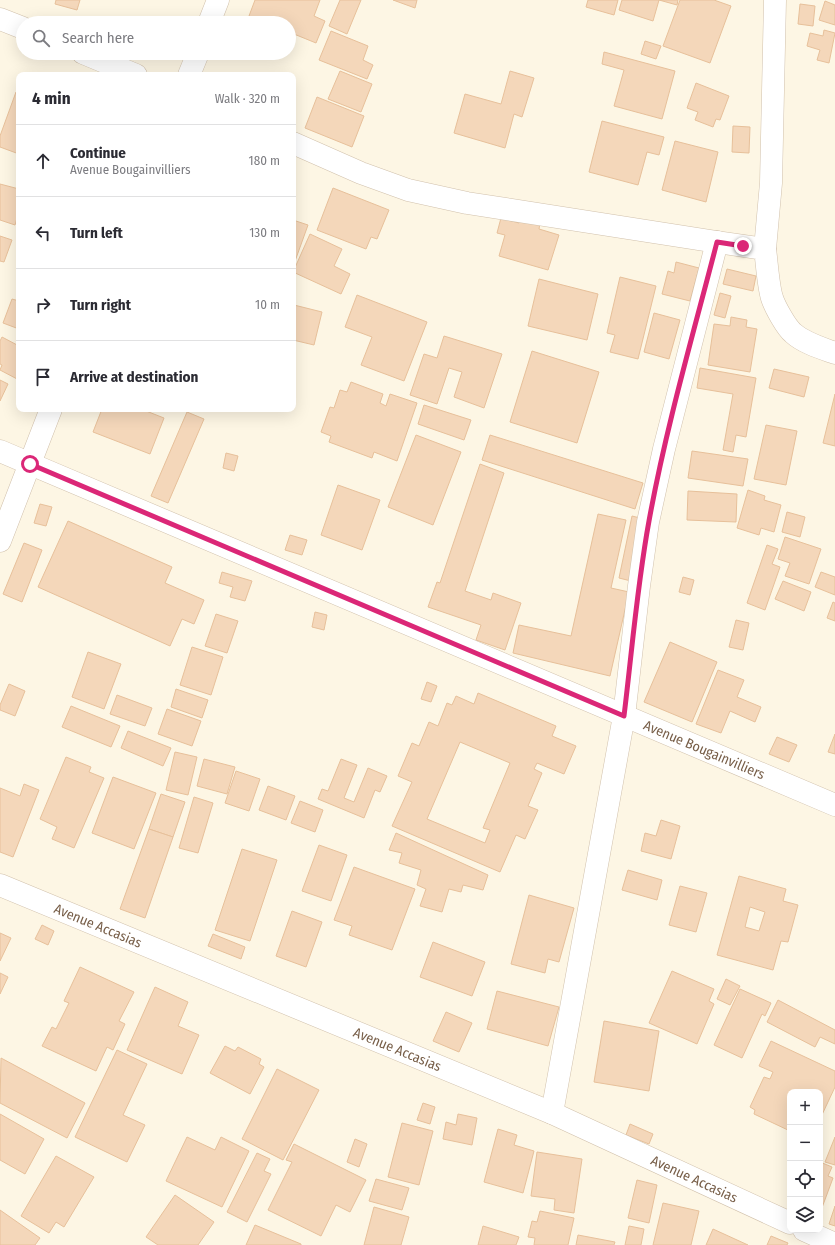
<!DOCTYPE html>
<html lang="en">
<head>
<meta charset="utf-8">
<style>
  body { margin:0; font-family:"Fira Sans Condensed",sans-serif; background:#f7f7f7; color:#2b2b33 }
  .controls { position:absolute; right:12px; bottom:12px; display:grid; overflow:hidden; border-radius:8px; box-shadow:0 4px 16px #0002 }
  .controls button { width:36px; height:36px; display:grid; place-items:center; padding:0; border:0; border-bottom:1px solid #e1e1e2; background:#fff; color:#2b2b33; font:20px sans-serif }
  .stop { position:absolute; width:12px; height:12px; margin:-9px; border:3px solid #db2777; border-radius:50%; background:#fff }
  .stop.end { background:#db2777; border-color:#fff; box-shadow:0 1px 4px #0008 }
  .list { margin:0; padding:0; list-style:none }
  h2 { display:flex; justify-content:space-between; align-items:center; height:52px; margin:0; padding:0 16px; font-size:17px }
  h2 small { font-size:13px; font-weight:400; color:#7c7c81 }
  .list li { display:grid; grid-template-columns:26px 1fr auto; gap:12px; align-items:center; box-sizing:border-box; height:72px; padding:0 16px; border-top:1px solid #e1e1e2 }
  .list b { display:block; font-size:15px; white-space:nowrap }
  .list p { margin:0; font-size:13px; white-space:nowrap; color:#7c7c81 }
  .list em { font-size:13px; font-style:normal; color:#7c7c81 }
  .icon { flex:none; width:22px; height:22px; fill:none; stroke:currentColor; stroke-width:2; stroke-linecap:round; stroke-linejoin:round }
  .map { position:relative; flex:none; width:835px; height:1245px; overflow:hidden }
  .search { position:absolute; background:#fff; box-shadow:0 4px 16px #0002; left:16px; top:16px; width:280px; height:44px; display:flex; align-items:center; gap:10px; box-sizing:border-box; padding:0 14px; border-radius:22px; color:#7c7c81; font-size:15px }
  .panel { position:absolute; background:#fff; box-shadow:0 4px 16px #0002; left:16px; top:72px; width:280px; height:340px; border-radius:8px }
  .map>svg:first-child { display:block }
  .building { fill:#f4d7ba; stroke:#e7c09a; fill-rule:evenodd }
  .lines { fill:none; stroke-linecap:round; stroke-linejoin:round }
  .minor-casing { stroke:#d1c1ac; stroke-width:23 }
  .minor { stroke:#fff; stroke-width:22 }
  .route { stroke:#db2777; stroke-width:5 }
  .labels { text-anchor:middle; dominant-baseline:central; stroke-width:4; stroke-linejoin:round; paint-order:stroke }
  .street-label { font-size:14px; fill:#775e48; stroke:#fff9eb }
</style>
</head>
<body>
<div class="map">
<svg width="835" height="1245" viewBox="0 0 835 1245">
  <rect width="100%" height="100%" fill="#fdf6e4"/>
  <g class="building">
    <path d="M56,0h24l-3,10 -22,-6z"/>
    <path d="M255,0h65l-6,16 11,5 -9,22 -27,-11v-9h-22l-18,-7z"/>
    <path d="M340,0h21l-14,34 -18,-8z"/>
    <path d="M393,0h24l-2,8z"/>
    <path d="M588,0h30l-4,15 -28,-8z"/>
    <path d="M622,0h56l-1,5 -18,-5 -6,21 -34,-11z"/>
    <path d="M680,0h34l17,6 -21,57 -47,-17z"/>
    <path d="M825,1l10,4v20l-16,-5z"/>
    <path d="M800,4l15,2 -2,20 -15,-2z"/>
    <path d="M824,30l11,3 -6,30 -12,-3 3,-10 -13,-4 3,-13 13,3z"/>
    <path d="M331,31l37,15 -5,14 10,5 -6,14 -48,-19z"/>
    <path d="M645,41l16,5 -5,13 -15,-5z"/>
    <path d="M604,52l71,19 -13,48 -48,-13 10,-36 -22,-6z"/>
    <path d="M340,71l32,13 -11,28 -33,-13z"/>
    <path d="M510,71l24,7 -12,39 -8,-3 -9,34 -51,-15 11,-39 36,10z"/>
    <path d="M696,83l33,13 -9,24 -4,-1 -3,8 -18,-7 3,-8 -11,-4z"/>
    <path d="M16,92l3,2v60l-19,-7v-11z"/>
    <path d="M317,97l47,19 -12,31 -47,-19z"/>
    <path d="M602,121l62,16 -5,18 -12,-3 -9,33 -49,-13z"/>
    <path d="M733,126l17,1 -1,26 -17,-1z"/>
    <path d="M675,141l43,11 -12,50 -44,-12z"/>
    <path d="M0,184l19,5v22l-4,14 -15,-5z"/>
    <path d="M333,188l56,22 -12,29 -6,-2 -5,12 -49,-19z"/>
    <path d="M521,217l19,6 -1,6 20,6 -11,35 -49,-14 6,-21 -8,-2 4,-15 18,5z"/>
    <path d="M293,220l15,5 -14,39h-1z"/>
    <path d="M310,234l32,15 -8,17 16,8 -9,20 -48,-22z"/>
    <path d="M0,236l12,4 -8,22 -4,-1z"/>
    <path d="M676,262l23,6 -9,33 -28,-7 6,-23 6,2z"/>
    <path d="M727,269l29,7 -3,15 -30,-7z"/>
    <path d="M620,277l36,9 -18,73 -28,-7 5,-17 -8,-2z"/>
    <path d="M539,279l59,15 -11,46 -59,-14z"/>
    <path d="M720,293l11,3 -6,22 -11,-3z"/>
    <path d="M357,295l70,27 -23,59 -43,-16 11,-28 -27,-10z"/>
    <path d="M12,299l7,2v28l-16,-6z"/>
    <path d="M294,305l28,7 -8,33 -21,-5z"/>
    <path d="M654,313l26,7 -11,39 -25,-7z"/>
    <path d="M731,317l16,3 -1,7 11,2 -7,43 -42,-7 6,-41 16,2z"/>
    <path d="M444,336l58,18 -18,54 -30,-11 8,-25 -13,-4 -12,36 -27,-9 14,-41 13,4z"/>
    <path d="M2,337l17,9v34l-19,-10 2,-5 -2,-1v-23z"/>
    <path d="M532,351l67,21 -22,71 -67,-21z"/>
    <path d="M700,368l56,10 -10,59 -10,-2 -3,17 -10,-2 10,-56 -36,-6z"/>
    <path d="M774,369l35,8 -5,20 -35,-9z"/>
    <path d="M0,380l8,4 -8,17z"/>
    <path d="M351,382l32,12 -3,9 6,3 4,-12 27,9 -20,58 -23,-9 -2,6 -43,-16 2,-6 -10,-4 9,-25 4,1 6,-18 7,2z"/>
    <path d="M835,394v52l-12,-3z"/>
    <path d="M424,405l47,15 -7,20 -46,-16z"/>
    <path d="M102,409h39l23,9 -14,36 -57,-22z"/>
    <path d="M187,412l17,7 -36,84 -17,-7z"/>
    <path d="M766,425l31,6 -11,54 -32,-6z"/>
    <path d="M416,435l45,17 -28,73 -45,-18z"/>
    <path d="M490,435l153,48 -8,26 -153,-49z"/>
    <path d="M692,451l56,8 -5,27 -55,-8z"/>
    <path d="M226,453l12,3 -4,15 -11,-3z"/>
    <path d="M480,464l24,9 -39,118 26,9 2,-7 28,10 -16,47 -29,-10 5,-15 -53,-18 9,-25 3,1z"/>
    <path d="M338,485l42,15 -18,50 -41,-15z"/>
    <path d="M748,490l17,6 -1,4 17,5 -7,27 -13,-4 -2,7 -22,-7z"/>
    <path d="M688,491l49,3 -1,28 -49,-2z"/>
    <path d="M40,504l12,3 -6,19 -12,-3z"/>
    <path d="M787,512l18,5 -5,20 -18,-5z"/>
    <path d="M598,514l28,6 -15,68 18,4 -19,84 -97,-23 6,-28 52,11z"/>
    <path d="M632,516l12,3 -13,62 -12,-3z"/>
    <path d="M68,521l104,46 -7,16 39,17 -10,24 -12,-5 -12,27 -132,-59z"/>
    <path d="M290,535l17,5 -5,15 -17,-5z"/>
    <path d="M785,537l36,12 -12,35 -24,-8 5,-13 -12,-4z"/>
    <path d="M24,543l18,7 -20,52 -19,-8z"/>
    <path d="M767,545l11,4 -6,15 8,3 -15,43 -18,-7z"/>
    <path d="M222,572l30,9 -7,20 -15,-4 3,-10 -14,-4z"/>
    <path d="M821,572l14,5v18l-20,-8z"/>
    <path d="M683,577l11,3 -4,15 -11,-3z"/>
    <path d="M783,581l28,11 -7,19 -29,-12z"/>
    <path d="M833,602l2,1v18l-8,-3z"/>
    <path d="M315,612l12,3 -3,15 -12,-3z"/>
    <path d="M216,614l22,7 -11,32 -22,-7z"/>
    <path d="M736,620l13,3 -6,27 -14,-3z"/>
    <path d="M670,642l47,20 -25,60 -48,-20z"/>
    <path d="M192,647l31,10 -12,38 -31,-10z"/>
    <path d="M88,652l33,12 -17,45 -32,-12z"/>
    <path d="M718,670l26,10 -7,17 24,10 -6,15 -25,-11 -9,22 -25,-9z"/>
    <path d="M427,682l10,4 -6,16 -10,-3z"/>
    <path d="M9,684l16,7 -10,25 -15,-6v-5z"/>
    <path d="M176,689l32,11 -6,18 -31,-11z"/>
    <path d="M478,693l78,33 -4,10 24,10 -12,28 -27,-11 -3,6 8,4 -14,33 10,4 -13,29 -9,-4 -16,37 -108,-46 20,-44 -14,-6 14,-33 7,3 10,-24 9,4 9,-23 5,2 4,-9 18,8zM460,742l50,21 -27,65 7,2 -5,13 -58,-24z"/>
    <path d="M117,695l35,13 -7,18 -35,-12z"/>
    <path d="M71,706l49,20 -9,21 -49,-20z"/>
    <path d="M167,709l34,12 -9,25 -34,-12z"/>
    <path d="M128,731l43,17 -8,18 -42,-18z"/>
    <path d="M835,734v20l-7,-2z"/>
    <path d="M777,737l20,8 -8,17 -20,-8z"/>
    <path d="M175,752l22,5 -9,38 -22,-5z"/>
    <path d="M66,757l25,10 -2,5 15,6 -30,70 -22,-9 5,-12 -17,-8z"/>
    <path d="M204,759l31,8 -8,27 -30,-8z"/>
    <path d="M341,759l16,6 -13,33 10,4 14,-34 19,8 -7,16 -5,-2 -11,28 -46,-19 4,-10 6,2z"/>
    <path d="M236,771l24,8 -11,32 -24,-8z"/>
    <path d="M113,777l43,16 -22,56 -42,-16z"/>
    <path d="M24,784l15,6 -26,67 -13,-5v-64l20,8z"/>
    <path d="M268,786l27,10 -9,24 -27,-10z"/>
    <path d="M161,794l24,8 -12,35 -24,-8z"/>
    <path d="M194,797l19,6 -15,50 -19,-5z"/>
    <path d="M300,801l23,9 -8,22 -24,-9z"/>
    <path d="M661,820l19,6 -9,33 -30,-8 4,-18 11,3z"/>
    <path d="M149,829l24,8 -28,81 -25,-9z"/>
    <path d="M396,833l92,42 -5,15 -20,-5 -2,7 -12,-3 -7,23 -22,-6 6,-17 -9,-4 4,-15 -22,-7 3,-10 -13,-3z"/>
    <path d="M319,845l28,10 -16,46 -29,-10z"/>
    <path d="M242,849l35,11 -27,81 -35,-11z"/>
    <path d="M354,867l61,22 -23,61 -43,-15 3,-9 -18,-6z"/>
    <path d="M628,870l34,10 -5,20 -35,-10z"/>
    <path d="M739,876l47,13 -3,12 15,4 -10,37 -7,-1 -8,29 -56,-15zM750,907l15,5 -6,19 -14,-4z"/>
    <path d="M680,886l27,7 -11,39 -27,-7z"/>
    <path d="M529,895l45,13 -15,54 -11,-3 -3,14 -34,-9z"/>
    <path d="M292,911l30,11 -16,45 -30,-11z"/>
    <path d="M42,925l12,6 -6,14 -13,-6z"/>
    <path d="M0,933l11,5 -11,23z"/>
    <path d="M213,934l32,13 -4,12 -33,-13z"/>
    <path d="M433,942l52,20 -13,34 -52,-19z"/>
    <path d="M80,967l54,25 -15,29 6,3 -12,26 -6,-3 -11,24 -54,-25 10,-19 4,2 13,-26 -5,-2z"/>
    <path d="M672,971l42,18 -5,12 5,3 -17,40 -48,-21z"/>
    <path d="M0,973l8,4 -8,17z"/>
    <path d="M726,979l14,7 -10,19 -13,-6z"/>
    <path d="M155,987l33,15 -10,24 21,9 -17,39 -55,-24z"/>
    <path d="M740,989l31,14 -6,13 -3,-2 -20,44 -28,-13z"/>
    <path d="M497,991l62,16 -11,39 -61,-17z"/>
    <path d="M778,1000l57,30v14l-15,-7 -5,10 -48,-25z"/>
    <path d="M446,1012l26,11 -13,29 -26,-11z"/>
    <path d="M604,1021l55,10 -10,60 -55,-9z"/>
    <path d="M771,1041l64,30v16l-15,32v-27h-30v39l-36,-17 1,-4 -5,-3 14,-30 6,2 3,-7 -14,-6z"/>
    <path d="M225,1046l10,5 3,-4 23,12 -2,5 5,3 -14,27 -40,-21z"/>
    <path d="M117,1050l30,14 -24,51 22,10 -18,37 -52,-25z"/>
    <path d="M1,1058l84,45 -18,35 -67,-35z"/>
    <path d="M277,1069l42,21 -36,70 -41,-21z"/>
    <path d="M423,1103l12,4 -5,17 -13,-4z"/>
    <path d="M0,1114l44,25 -19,35 -25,-14z"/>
    <path d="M458,1114l19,4 -5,27 -29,-6 3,-17 10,3z"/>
    <path d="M402,1123l31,8 -14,54 -31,-8z"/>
    <path d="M630,1124l23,10 -4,10 -23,-9z"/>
    <path d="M498,1129l19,6 -3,10 20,6 -11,42 -39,-11z"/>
    <path d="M187,1137l28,13 6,-13 28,14 -27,56 -56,-26z"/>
    <path d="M835,1137v28l-10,-3z"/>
    <path d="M355,1139l12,5 -8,23 -12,-5z"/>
    <path d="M294,1144l72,36 -16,32 -14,-7 -15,31 -53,-26 24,-48 -6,-2z"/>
    <path d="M537,1152l45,7 -8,54 -20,-3 1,-11 -24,-3z"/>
    <path d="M257,1153l13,6 -6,12 7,3 -24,48 -20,-10z"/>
    <path d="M56,1156l38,21 -30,50 -8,-5 -7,11 -28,-17z"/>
    <path d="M820,1162l12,5 -4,9 5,2 -13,35z"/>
    <path d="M376,1179l33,9 -7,22 -33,-9z"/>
    <path d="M637,1180l20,5 -8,38 -21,-5z"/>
    <path d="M175,1195l39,27 -16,23h-40l-12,-8z"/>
    <path d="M663,1203l36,8 -8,34h-38z"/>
    <path d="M835,1206v20l-6,-2z"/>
    <path d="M374,1207l35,10 -8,28h-37z"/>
    <path d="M0,1210l40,28 -5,7h-35z"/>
    <path d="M540,1211l34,7 -6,27h-34l1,-7 -7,-1 4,-16 5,1z"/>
    <path d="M255,1225l46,19v1h-55z"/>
    <path d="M483,1226l36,11 -3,8h-38z"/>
    <path d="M629,1226l15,3 -3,16h-16z"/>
    <path d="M713,1229l35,16h-42z"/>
    <path d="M578,1235l37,7 -1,3h-38z"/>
    <path d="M771,1236l17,7 -1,2h-20z"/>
  </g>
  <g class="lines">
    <g class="minor-casing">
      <g id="minor">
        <path d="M0,19l23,9"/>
        <path d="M209,23l9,-23"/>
        <path d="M83,53l53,22"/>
        <path d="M189,75l9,-22"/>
        <path d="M293,143l68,30 47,17 59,13 250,39 48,7c2,14 3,36 7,49 3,9 14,29 21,35 11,10 28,15 42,20"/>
        <path d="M765,249l6,-66 4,-183"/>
        <path id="s1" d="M0,451l835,354"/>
        <path d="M0,541l51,-132"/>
        <path id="s2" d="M0,885l552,228 238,110"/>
        <path d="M552,1113l72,-397 15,-130 9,-64 16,-73 53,-207"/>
        <path d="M804,1230l31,14"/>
      </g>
    </g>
    <use href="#minor" class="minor"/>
  </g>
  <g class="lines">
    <path class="route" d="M30,464l594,252c8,-65 13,-130 25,-195 17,-94 44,-186 68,-279l26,4"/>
  </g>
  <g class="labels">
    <g class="street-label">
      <text stroke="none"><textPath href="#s1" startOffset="765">Avenue Bougainvilliers</textPath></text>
      <text stroke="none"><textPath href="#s2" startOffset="106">Avenue Accasias</textPath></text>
      <text stroke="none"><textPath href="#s2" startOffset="430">Avenue Accasias</textPath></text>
      <text stroke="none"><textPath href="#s2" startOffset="754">Avenue Accasias</textPath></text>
    </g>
  </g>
</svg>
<div class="controls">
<button>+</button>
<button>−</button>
<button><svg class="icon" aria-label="locate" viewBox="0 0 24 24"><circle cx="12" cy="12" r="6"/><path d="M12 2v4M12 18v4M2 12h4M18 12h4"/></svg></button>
<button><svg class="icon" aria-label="layers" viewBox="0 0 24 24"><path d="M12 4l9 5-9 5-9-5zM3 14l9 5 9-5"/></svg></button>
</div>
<div class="stop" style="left:30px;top:464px"></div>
<div class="stop end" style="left:743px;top:246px"></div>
<div class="search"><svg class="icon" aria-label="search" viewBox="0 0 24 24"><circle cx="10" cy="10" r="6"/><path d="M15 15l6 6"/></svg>Search here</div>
<section class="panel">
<h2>4 min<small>Walk · 320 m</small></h2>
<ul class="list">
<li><svg class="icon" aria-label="ahead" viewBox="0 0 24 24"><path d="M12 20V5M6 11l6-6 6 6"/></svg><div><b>Continue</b><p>Avenue Bougainvilliers</p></div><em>180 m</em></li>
<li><svg class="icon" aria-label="left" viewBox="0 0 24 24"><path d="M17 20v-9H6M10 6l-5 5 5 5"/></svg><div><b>Turn left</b></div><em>130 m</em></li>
<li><svg class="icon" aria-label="right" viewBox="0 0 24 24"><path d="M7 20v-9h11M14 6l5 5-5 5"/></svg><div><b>Turn right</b></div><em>10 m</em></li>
<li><svg class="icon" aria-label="arrive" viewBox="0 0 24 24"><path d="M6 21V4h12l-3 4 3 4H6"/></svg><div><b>Arrive at destination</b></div></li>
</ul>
</section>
</div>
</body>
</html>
